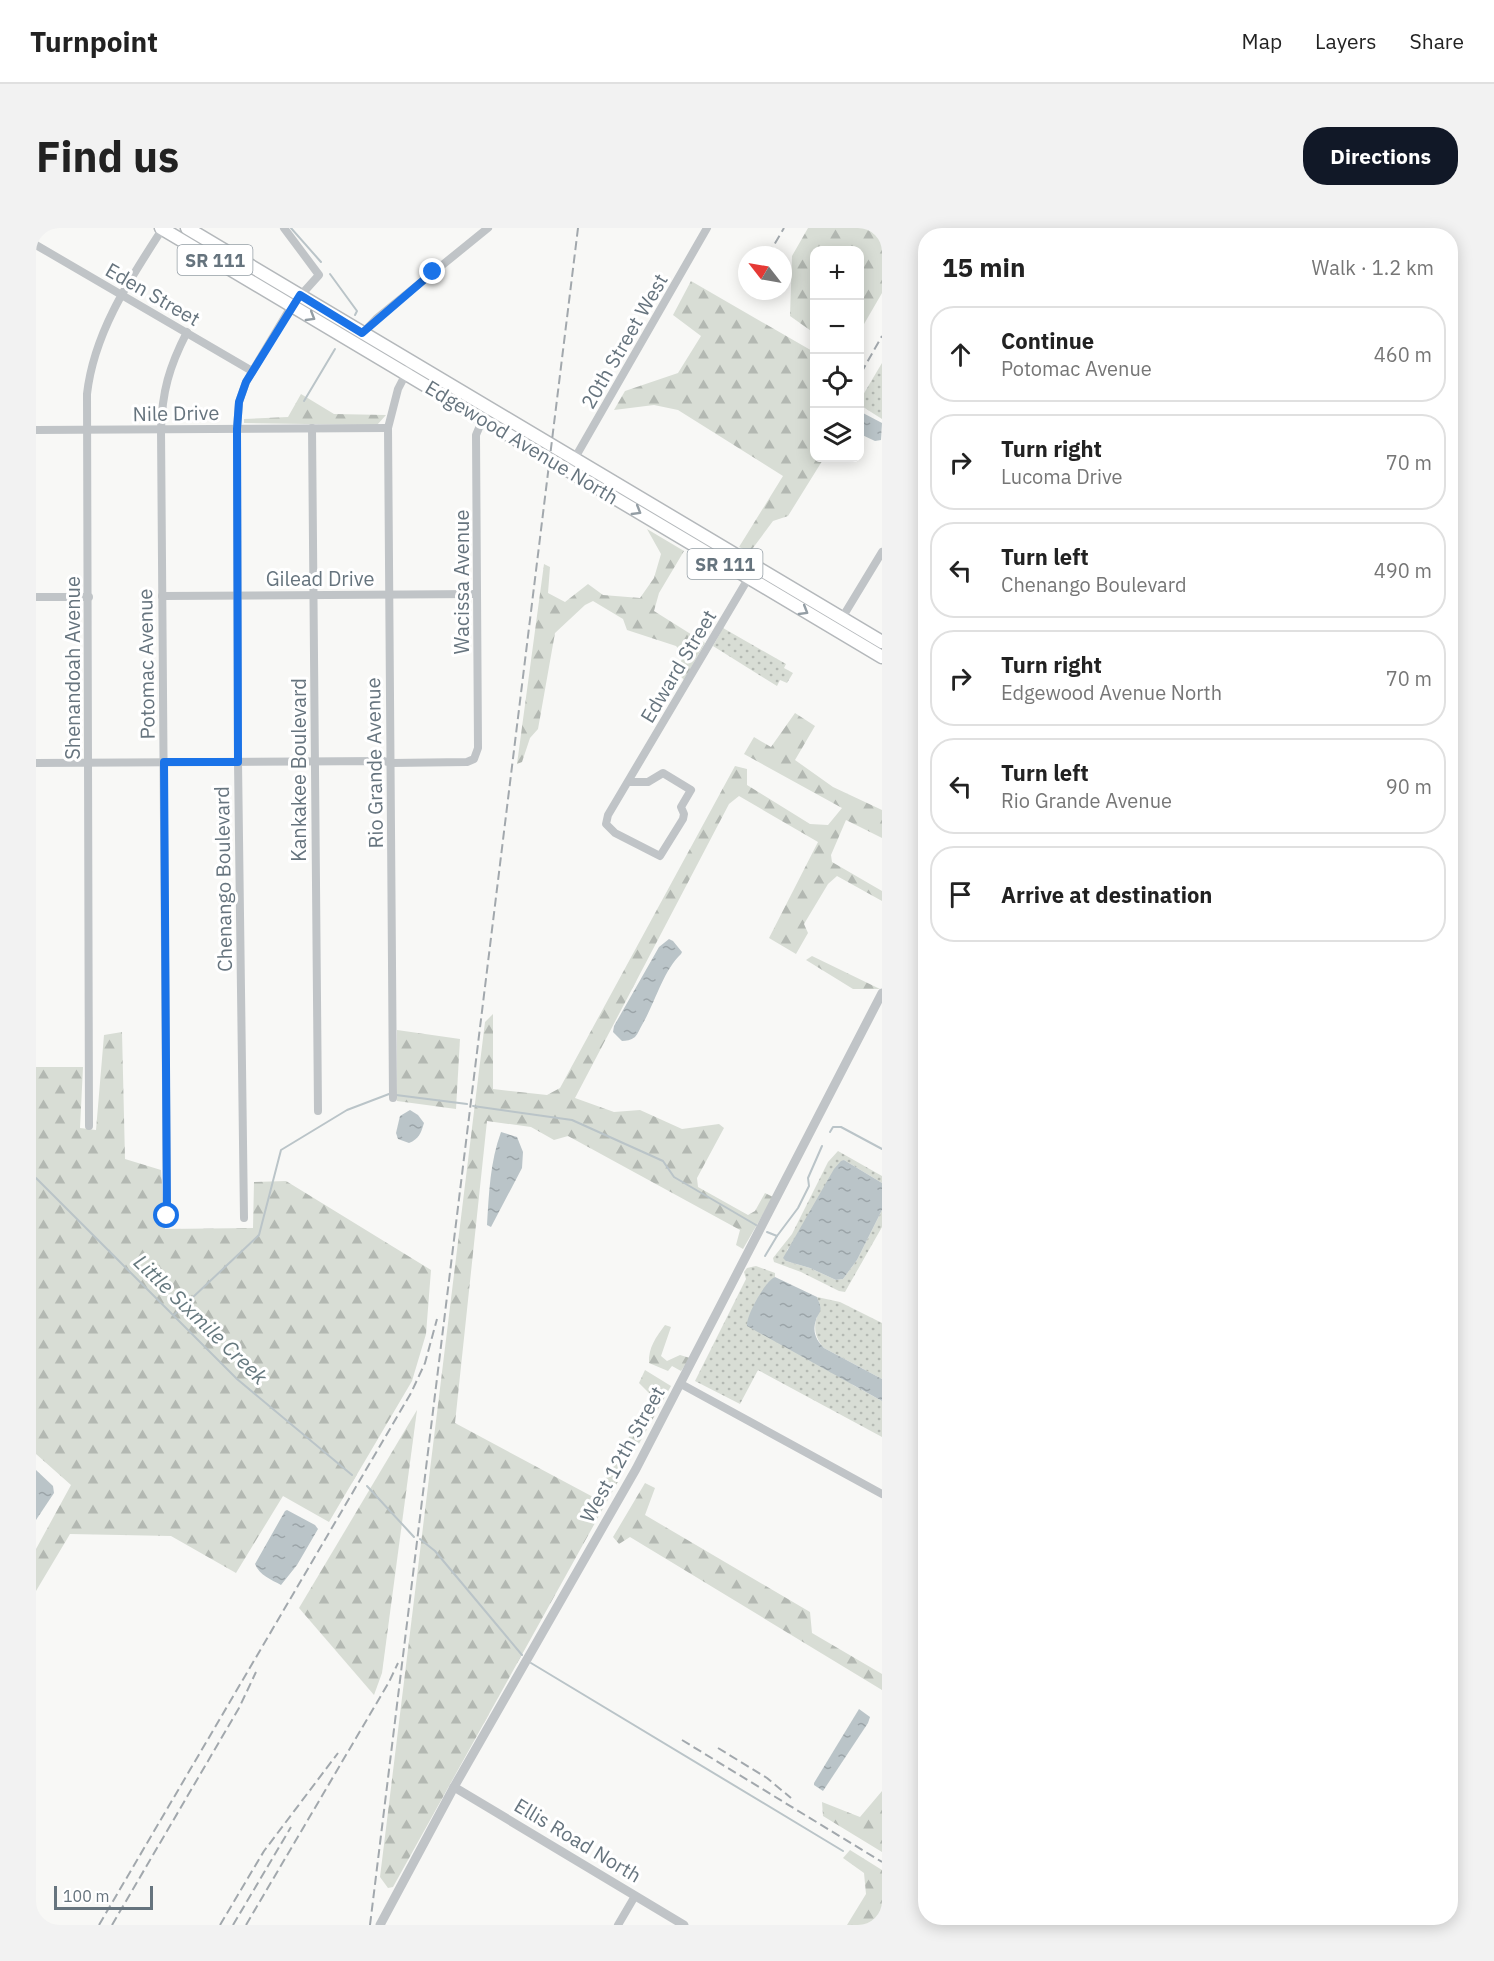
<!DOCTYPE html>
<html lang="en">
<head>
<meta charset="utf-8">
<style>
  body { margin:0; font-family:"IBM Plex Sans",sans-serif; background:#f2f2f2; color:#222 }
  .controls { position:absolute; right:18px; top:18px; display:grid; overflow:hidden; border-radius:12px; box-shadow:0 3px 15px #0003 }
  .controls button { width:54px; height:54px; display:grid; place-items:center; padding:0; border:0; border-bottom:2px solid #e0e0e0; background:#fff; color:#222; font:30px sans-serif }
  .compass { position:absolute; left:702px; top:18px; width:54px; height:54px; border-radius:50%; background:#fff; box-shadow:0 3px 15px #0003; rotate:301deg }
  .scale { position:absolute; left:18px; bottom:15px; width:99px; box-sizing:border-box; padding-left:6px; border:3px solid #66747e; border-top:0; font-size:16px; line-height:21px; white-space:nowrap; color:#66747e; -webkit-text-stroke:4px #fff; paint-order:stroke }
  .stop { position:absolute; width:18px; height:18px; margin:-14px; border:4px solid #1a73e8; border-radius:50%; background:#fff }
  .stop.end { background:#1a73e8; border-color:#fff; box-shadow:0 2px 6px #0008 }
  .list { margin:0; padding:0; list-style:none }
  h2 { display:flex; justify-content:space-between; align-items:center; height:78px; margin:0; padding:0 24px; font-size:26px }
  h2 small { font-size:20px; font-weight:400; color:#767676 }
  .list li { display:grid; grid-template-columns:39px 1fr auto; gap:18px; align-items:center; box-sizing:border-box; height:96px; margin:0 12px 12px; padding:0 12px; border:2px solid #e0e0e0; border-radius:24px }
  .list b { display:block; font-size:22px; white-space:nowrap }
  .list p { margin:0; font-size:20px; white-space:nowrap; color:#767676 }
  .list em { font-size:20px; font-style:normal; color:#767676 }
  .icon { flex:none; width:33px; height:33px; fill:none; stroke:currentColor; stroke-width:2; stroke-linecap:round; stroke-linejoin:round }
  .map { position:relative; flex:none; width:846px; height:1697px; overflow:hidden; border-radius:24px }
  header { display:flex; align-items:center; gap:36px; box-sizing:border-box; height:84px; padding:0 30px; background:#fff; border-bottom:2px solid #e0e0e0 }
  header strong { font-size:28px }
  nav { display:flex; gap:33px; margin-inline-start:auto; font-size:21px }
  .intro { display:flex; align-items:center; justify-content:space-between; box-sizing:border-box; height:144px; padding:0 36px }
  h1 { margin:0; font-size:42px }
  .button { padding:15px 27px; border-radius:24px; background:#111827; color:#fff; font-size:21px; font-weight:700 }
  main { display:flex; gap:36px; padding:0 36px }
  aside { flex:1; background:#fff; border-radius:24px; box-shadow:0 3px 15px #0003 }
  .map>svg:first-child { display:block }
  .grass { fill:url(#grass-dots) }
  .forest { fill:url(#forest-firs) }
  .water { fill:url(#water-ripples) }
  .lines { fill:none; stroke-linecap:round; stroke-linejoin:round }
  .stream { stroke:#bac4c8; stroke-width:2 }
  .primary-casing { stroke:#b4b8bb; stroke-width:15 }
  .minor { stroke:#c0c4c7; stroke-width:8 }
  .tertiary { stroke:#c0c4c7; stroke-width:9 }
  .primary { stroke:#fff; stroke-width:12 }
  .rail { stroke:#a2a8ad; stroke-width:2; stroke-dasharray:9 4.5; stroke-linecap:butt }
  .oneway { stroke:#949ea5 }
  .route { stroke:#1a73e8; stroke-width:8 }
  .labels { text-anchor:middle; dominant-baseline:central; stroke-width:6; stroke-linejoin:round; paint-order:stroke }
  .shield { fill:#fff; stroke:#949ea5; stroke-width:1.5 }
  .shield-label { font-size:18px; font-weight:bold; fill:#66747e }
  .street-label { font-size:20px; fill:#66747e; stroke:#fff }
  .water-label { font-size:21px; font-style:italic; fill:#66797f; stroke:#fff }
</style>
</head>
<body>
<header>
<strong>Turnpoint</strong>
<nav><a>Map</a><a>Layers</a><a>Share</a></nav>
</header>
<div class="intro"><h1>Find us</h1><a class="button">Directions</a></div>
<main>
<div class="map">
<svg width="846" height="1697" viewBox="0 0 846 1697">
  <defs>
    <pattern id="grass-dots" width="8" height="8" patternUnits="userSpaceOnUse" patternTransform="scale(1.5)"><rect width="8" height="8" fill="#d8ddd5"/><path d="M2 2h.1M6 6h.1" fill="none" stroke="#b3b8b2" stroke-width="1.8" stroke-linecap="round"/></pattern>
    <pattern id="forest-firs" width="22" height="20" patternUnits="userSpaceOnUse" patternTransform="scale(1.5)"><rect width="22" height="20" fill="#d8ddd5"/><path d="M5 1l3.5 6h-7zM16 11l3.5 6h-7z" fill="#b3b8b2"/></pattern>
    <pattern id="water-ripples" width="26" height="14" patternUnits="userSpaceOnUse" patternTransform="scale(1.5)"><rect width="26" height="14" fill="#bac4c8"/><path d="M2 4q2-2 4 0t4 0M15 11q2-2 4 0t4 0" fill="none" stroke="#9ba4a8"/></pattern>
  </defs>
  <rect width="100%" height="100%" fill="#f8f8f6"/>
  <g class="grass">
    <path d="M846,135v56l-22,-14v-5z"/>
    <path d="M687,400l63,36 -2,4 9,5 -6,10 -7,-3 -3,6 -64,-40z"/>
    <path d="M802,923l44,25v7l-38,-23 -50,81 -7,9 -1,11 24,7 26,12 7,-1 14,-19 25,-50v17l-37,65 -6,-1 -38,-19 -27,-10 -1,-4 19,-24 36,-72z"/>
    <path d="M720,1038l19,7v4l-8,7 86,101 29,16v36l-124,-67 -18,34 -45,-23 51,-102 -2,-7 3,-4z"/>
    <path d="M781,1069l23,5 42,21v56l-58,-31c-12,-14 -10,-25 -4,-41z"/>
  </g>
  <g class="forest">
    <path d="M772,0h74v65l-22,38v-81h-46v83l-24,-17 2,-60z"/>
    <path d="M655,53l123,71v106h10l-36,58 -15,5 -23,31 -11,-5 44,-71 -105,-66 -24,-5 -40,5 11,-19 53,-18 23,-37 -28,-21z"/>
    <path d="M265,166l33,20 52,1 -9,10 -133,-2v-4l44,-2z"/>
    <path d="M611,301l37,22 -25,42 -5,18 51,32 -21,37 -6,-7 5,-19 -7,-8 -49,-16 -4,-11 -30,-18 -8,4 -30,28 -17,96 -8,9 -8,24 -5,2 27,-200 6,3 -2,26 17,9 23,-18 15,11 37,3 14,-20 7,-24z"/>
    <path d="M759,485l20,13 -20,34 38,27 49,23v28l-36,-18 -15,35 1,7 50,29v10l-45,-25 -9,8 -24,40 4,9 -12,21 -27,-16 49,-96 -79,-46 -10,8 -154,294 39,14 26,-2 42,19 37,-5 5,4 -27,50 1,9 50,28 7,-4 10,-18 8,4 -30,52 -7,-4 4,-15 -172,-94 -14,4 -23,-13 -44,-6 -32,302 140,75 57,-102 -13,-13 6,-13 26,16 -278,501 -5,1 -8,-11 105,-855 8,-8v75l54,6 13,-7 175,-322 12,3v16l63,39 18,1 14,-17 -98,-54 10,-17 17,10z"/>
    <path d="M776,728l68,33h-27l-47,-29z"/>
    <path d="M361,802l63,9 -4,70 -59,-8z"/>
    <path d="M86,804l3,127 36,11 4,59 88,-1 1,-46 32,-1 145,89 -5,64 -14,47 -83,141 -46,-26 -47,77 -65,-37 -101,-2 -34,57v-42l35,-64 -35,-31v-387h47l-3,61 16,2 8,-95z"/>
    <path d="M629,1097l6,2 -10,29 6,5 13,-6 10,3 -9,13 -9,-5 -4,5 -19,-8c-1,-15 7,-26 16,-38z"/>
    <path d="M381,1182l-35,263 -8,22 -75,-87z"/>
    <path d="M609,1255l10,5 -10,27 165,97 2,21 70,41v16l-252,-153 -11,7 -6,-7z"/>
    <path d="M846,1563v61l-59,-36 -1,-14 38,15z"/>
    <path d="M814,1622l32,20v55h-35l19,-31 -2,-21 -21,-15z"/>
  </g>
  <g class="water">
    <path d="M827,185l19,10 -1,17 -6,1 -15,-7v-20z"/>
    <path d="M633,711l4,2 9,11 -1,2c-18,17 -26,49 -39,71 -2,3 -4,9 -7,12 -4,3 -9,4 -13,4l-9,-9 1,-6 45,-79z"/>
    <path d="M374,882l8,5 6,8c-3,10 -5,16 -15,20l-11,-4 -2,-6 4,-17z"/>
    <path d="M465,904l16,5 6,15 -1,16 -31,59 -4,-2c2,-32 3,-63 14,-93z"/>
    <path d="M808,932l38,23v27l-25,50 -14,19 -7,1 -26,-12 -24,-7 -3,-3 51,-89 7,-8z"/>
    <path d="M739,1049l42,20c1,4 5,10 3,14 -1,4 -4,6 -4,9 -4,12 0,20 8,28l58,31v22l-135,-75c-1,-10 18,-45 28,-49z"/>
    <path d="M0,1242l17,16 1,7 -18,27z"/>
    <path d="M251,1282l28,15 3,4 -21,36 -16,20c-9,-5 -22,-10 -26,-21l30,-53z"/>
    <path d="M823,1481l11,8 -2,6 -45,68 -9,-6v-2z"/>
  </g>
  <g class="lines">
    <g class="stream">
      <path d="M255,0l30,34"/>
      <path d="M294,46l27,37 -2,4"/>
      <path d="M268,173l31,-52"/>
      <path d="M360,867l71,9"/>
      <path d="M437,878l99,14 91,41 11,16 82,48"/>
      <path d="M794,904l3,-5h8l41,22"/>
      <path d="M0,950l201,201 115,96"/>
      <path d="M731,1004l10,4 21,-28 11,-22 -1,-8 14,-32"/>
      <path d="M729,1028l12,-20"/>
      <path d="M138,1087l85,-80 22,-85 66,-40 42,-16"/>
      <path d="M331,1258l47,51"/>
      <path d="M384,1311l15,12 87,104"/>
      <path d="M495,1435l312,188"/>
    </g>
    <g class="primary-casing">
      <g id="primary">
        <path d="M125,0l721,429"/>
        <path d="M151,0l695,414"/>
      </g>
    </g>
    <g class="minor">
      <path d="M0,17l216,126"/>
      <path d="M325,107l16,-17 111,-90"/>
      <path d="M276,200l6,683"/>
      <path d="M0,202l352,-2"/>
      <path d="M532,242l139,-242"/>
      <path d="M126,368l315,-2"/>
      <path d="M0,369h53"/>
      <path d="M806,390l40,-66"/>
      <path d="M0,535l348,-2 7,2 76,-1 7,-3 4,-11 -2,-313 8,-19"/>
      <path d="M592,554h20l15,-9 28,17 -10,17 3,7 -1,5 -23,37 -45,-23 -9,-9 2,-9 147,-248"/>
      <path d="M357,870l-5,-670 10,-39 14,-27"/>
      <path d="M53,898l-2,-732c7,-62 43,-115 76,-166"/>
      <path d="M131,988l-6,-786c1,-38 8,-63 26,-98"/>
      <path d="M208,990l-6,-456 -1,-333 2,-27 7,-20 46,-77 27,-30 -35,-47"/>
      <path d="M645,1156l201,110"/>
      <path d="M582,1697l17,-29"/>
    </g>
    <g class="tertiary">
      <path d="M418,1559l230,138"/>
      <path d="M344,1697l74,-138 182,-318 246,-476"/>
    </g>
    <use href="#primary" class="primary"/>
    <g class="rail">
      <path d="M732,27l16,-27"/>
      <path d="M825,145l21,-37"/>
      <path d="M646,1512l200,122"/>
      <path d="M682,1520l49,30 24,20"/>
      <path d="M63,1697l312,-532 14,-30 12,-44"/>
      <path d="M76,1697l127,-217 17,-36"/>
      <path d="M184,1697l44,-74 74,-98"/>
      <path d="M197,1697l58,-98"/>
      <path d="M210,1697l143,-243 9,-19"/>
      <path d="M334,1697l208,-1697"/>
    </g>
  </g>
  <defs><path id="oneway-chevron" d="M-2-3.5L2.5 0L-2 3.5" fill="none" stroke-width="1.6" stroke-linecap="round" stroke-linejoin="round" transform="scale(1.5)"/></defs>
  <g class="oneway">
    <use href="#oneway-chevron" transform="translate(275 89) rotate(31)"/>
    <use href="#oneway-chevron" transform="translate(601 283) rotate(31)"/>
    <use href="#oneway-chevron" transform="translate(768 383) rotate(31)"/>
  </g>
  <g class="lines">
    <path class="route" d="M131,988l-3,-454h74l-1,-333 2,-27 7,-20 54,-87 62,38 71,-61"/>
  </g>
  <g class="labels">
    <g class="shield">
      <rect x="141.5" y="17" width="75" height="30" rx="4.5"/>
      <rect x="651.5" y="321" width="75" height="30" rx="4.5"/>
    </g>
    <g class="shield-label">
      <text x="179" y="32">SR 111</text>
      <text x="689" y="336">SR 111</text>
    </g>
    <g class="street-label">
      <text transform="translate(117 66) rotate(30)">Eden Street</text>
      <text transform="translate(588 113) rotate(-60)">20th Street West</text>
      <text transform="translate(140 185) rotate(-1)">Nile Drive</text>
      <text transform="translate(486 214) rotate(31)">Edgewood Avenue North</text>
      <text x="284" y="350">Gilead Drive</text>
      <text transform="translate(425 354) rotate(-90)">Wacissa Avenue</text>
      <text transform="translate(110 436) rotate(-91)">Potomac Avenue</text>
      <text transform="translate(642 438) rotate(-59)">Edward Street</text>
      <text transform="translate(36 440) rotate(-90)">Shenandoah Avenue</text>
      <text transform="translate(338 535) rotate(-91)">Rio Grande Avenue</text>
      <text transform="translate(262 542) rotate(-90)">Kankakee Boulevard</text>
      <text transform="translate(187 651) rotate(-91)">Chenango Boulevard</text>
      <text transform="translate(586 1226) rotate(-61)">West 12th Street</text>
      <text transform="translate(542 1612) rotate(31)">Ellis Road North</text>
    </g>
    <g class="water-label">
      <text transform="translate(165 1091) rotate(44)">Little Sixmile Creek</text>
    </g>
  </g>
</svg>
<div class="controls">
<button>+</button>
<button>−</button>
<button><svg class="icon" aria-label="locate" viewBox="0 0 24 24"><circle cx="12" cy="12" r="6"/><path d="M12 2v4M12 18v4M2 12h4M18 12h4"/></svg></button>
<button><svg class="icon" aria-label="layers" viewBox="0 0 24 24"><path d="M12 4l9 5-9 5-9-5zM3 14l9 5 9-5"/></svg></button>
</div>
<svg class="compass" viewBox="-18 -18 36 36"><path d="M0-13l5 13h-10z" fill="#e53935"/><path d="M0 13l5-13h-10z" fill="#767676"/></svg>
<div class="scale">100 m</div>
<div class="stop" style="left:131px;top:988px"></div>
<div class="stop end" style="left:397px;top:44px"></div>
</div>
<aside>
<h2>15 min<small>Walk · 1.2 km</small></h2>
<ul class="list">
<li><svg class="icon" aria-label="ahead" viewBox="0 0 24 24"><path d="M12 20V5M6 11l6-6 6 6"/></svg><div><b>Continue</b><p>Potomac Avenue</p></div><em>460 m</em></li>
<li><svg class="icon" aria-label="right" viewBox="0 0 24 24"><path d="M7 20v-9h11M14 6l5 5-5 5"/></svg><div><b>Turn right</b><p>Lucoma Drive</p></div><em>70 m</em></li>
<li><svg class="icon" aria-label="left" viewBox="0 0 24 24"><path d="M17 20v-9H6M10 6l-5 5 5 5"/></svg><div><b>Turn left</b><p>Chenango Boulevard</p></div><em>490 m</em></li>
<li><svg class="icon" aria-label="right" viewBox="0 0 24 24"><path d="M7 20v-9h11M14 6l5 5-5 5"/></svg><div><b>Turn right</b><p>Edgewood Avenue North</p></div><em>70 m</em></li>
<li><svg class="icon" aria-label="left" viewBox="0 0 24 24"><path d="M17 20v-9H6M10 6l-5 5 5 5"/></svg><div><b>Turn left</b><p>Rio Grande Avenue</p></div><em>90 m</em></li>
<li><svg class="icon" aria-label="arrive" viewBox="0 0 24 24"><path d="M6 21V4h12l-3 4 3 4H6"/></svg><div><b>Arrive at destination</b></div></li>
</ul>
</aside>
</main>
</body>
</html>
